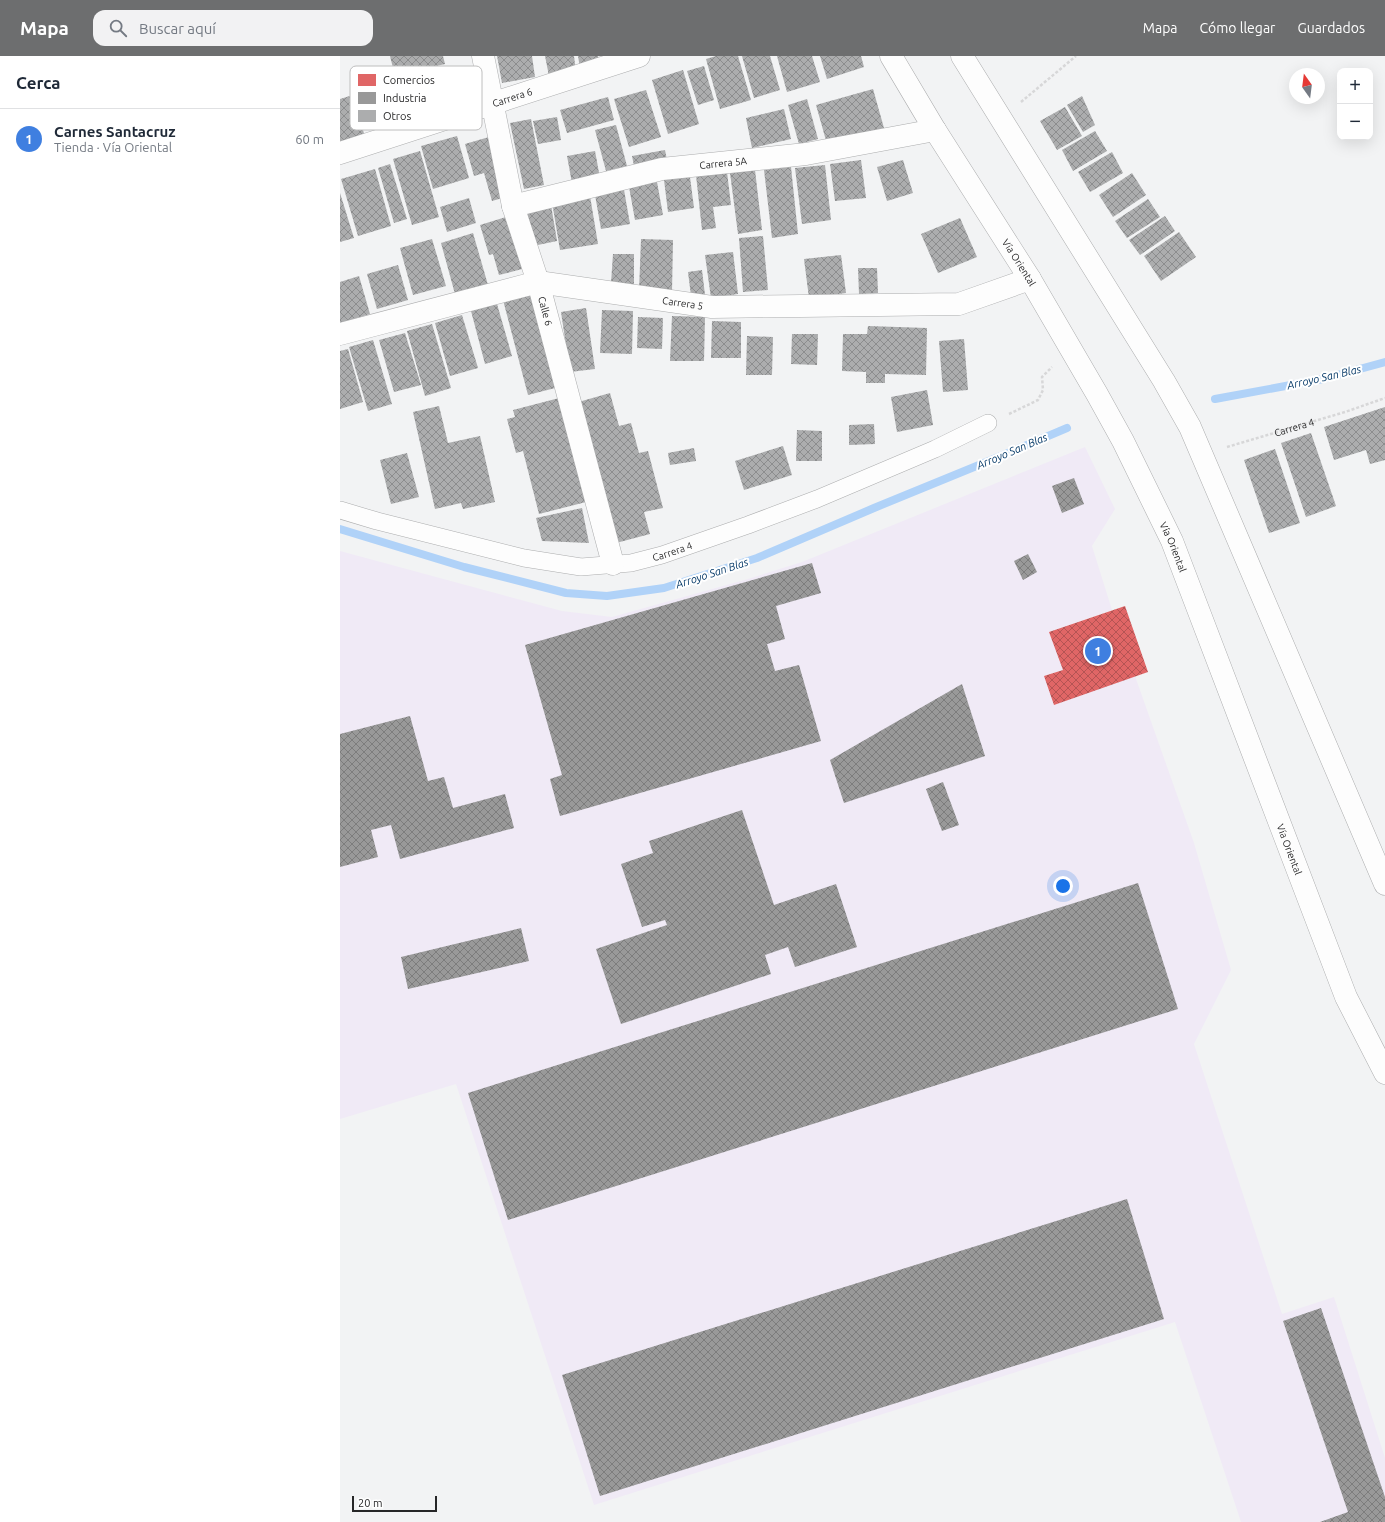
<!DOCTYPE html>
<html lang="es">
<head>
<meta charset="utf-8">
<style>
  body { margin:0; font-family:Ubuntu,sans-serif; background:#f2f2f3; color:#1f2937 }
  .controls { position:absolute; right:12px; top:12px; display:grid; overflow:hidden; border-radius:8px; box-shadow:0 4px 16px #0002 }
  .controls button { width:36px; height:36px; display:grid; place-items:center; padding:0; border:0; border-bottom:1px solid #e0e1e3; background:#fff; color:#1f2937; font:20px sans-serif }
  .compass { position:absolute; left:949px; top:12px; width:36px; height:36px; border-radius:50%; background:#fff; box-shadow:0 4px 16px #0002; rotate:346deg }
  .scale { position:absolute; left:12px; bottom:10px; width:85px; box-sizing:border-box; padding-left:4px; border:2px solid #262627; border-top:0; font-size:11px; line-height:14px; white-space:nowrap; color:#262627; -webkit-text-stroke:3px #fff; paint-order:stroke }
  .you { position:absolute; left:723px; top:830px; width:14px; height:14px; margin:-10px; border:3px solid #fff; border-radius:50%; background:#1a73e8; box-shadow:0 0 0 6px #1a73e833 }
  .badge { display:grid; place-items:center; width:26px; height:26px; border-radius:50%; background:#6d6e6f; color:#fff; font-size:13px; font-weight:700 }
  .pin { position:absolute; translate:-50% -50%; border:2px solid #fff; box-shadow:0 1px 4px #0006 }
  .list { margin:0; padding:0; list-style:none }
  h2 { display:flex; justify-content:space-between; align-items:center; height:52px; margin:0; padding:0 16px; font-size:17px }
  h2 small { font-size:13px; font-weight:400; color:#747a83 }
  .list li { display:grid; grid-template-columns:26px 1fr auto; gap:12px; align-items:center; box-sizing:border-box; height:60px; padding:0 16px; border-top:1px solid #e0e1e3 }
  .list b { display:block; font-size:15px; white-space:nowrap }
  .list p { margin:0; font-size:13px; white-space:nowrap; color:#747a83 }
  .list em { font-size:13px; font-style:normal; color:#747a83 }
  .icon { flex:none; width:22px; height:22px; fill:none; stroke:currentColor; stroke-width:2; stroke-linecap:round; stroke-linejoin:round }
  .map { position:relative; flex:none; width:1045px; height:1466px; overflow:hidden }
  header { display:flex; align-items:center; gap:24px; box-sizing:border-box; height:56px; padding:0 20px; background:#6d6e6f; color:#fff }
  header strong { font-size:19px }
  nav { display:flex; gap:22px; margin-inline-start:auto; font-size:14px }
  .search { width:280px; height:36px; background:#f2f2f3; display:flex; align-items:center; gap:10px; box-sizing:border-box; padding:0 14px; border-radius:12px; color:#747a83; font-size:15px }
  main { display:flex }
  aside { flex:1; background:#fff }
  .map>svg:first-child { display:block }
  .industrial { fill:#f0eaf6 }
  .shops { fill:url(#shops-cross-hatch) }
  .industry { fill:url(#industry-cross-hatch) }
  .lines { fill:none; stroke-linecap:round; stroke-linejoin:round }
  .stream { stroke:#b0d2f8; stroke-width:8 }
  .building { fill:url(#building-cross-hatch) }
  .lane-casing { stroke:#acadae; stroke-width:18 }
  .street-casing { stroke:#acadae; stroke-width:23 }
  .highway-casing { stroke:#acadae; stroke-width:23 }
  .path { stroke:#d7d7d8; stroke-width:2.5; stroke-dasharray:3 2; stroke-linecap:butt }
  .lane { stroke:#fdfdfd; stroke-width:17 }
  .street { stroke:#fdfdfd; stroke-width:22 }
  .highway { stroke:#fdfdfd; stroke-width:22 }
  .labels { text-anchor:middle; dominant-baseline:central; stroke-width:4; stroke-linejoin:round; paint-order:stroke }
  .street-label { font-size:10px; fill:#262627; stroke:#fff }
  .water-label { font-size:11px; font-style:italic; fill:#043867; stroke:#fff }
  .key { fill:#fff; stroke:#bebebe; stroke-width:1 }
  .key-label { font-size:11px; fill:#262627 }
</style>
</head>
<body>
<header>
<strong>Mapa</strong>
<div class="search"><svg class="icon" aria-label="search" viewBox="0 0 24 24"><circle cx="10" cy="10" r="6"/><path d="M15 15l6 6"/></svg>Buscar aquí</div>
<nav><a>Mapa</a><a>Cómo llegar</a><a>Guardados</a></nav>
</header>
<main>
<aside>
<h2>Cerca<small></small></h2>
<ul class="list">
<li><span class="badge" style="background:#3f7fe0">1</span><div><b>Carnes Santacruz</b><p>Tienda · Vía Oriental</p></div><em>60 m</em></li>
</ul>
</aside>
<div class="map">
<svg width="1045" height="1466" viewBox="0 0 1045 1466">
  <defs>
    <pattern id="shops-cross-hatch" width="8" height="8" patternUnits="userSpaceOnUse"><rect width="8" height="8" fill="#e06666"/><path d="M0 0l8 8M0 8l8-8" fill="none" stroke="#b55454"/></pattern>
    <pattern id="industry-cross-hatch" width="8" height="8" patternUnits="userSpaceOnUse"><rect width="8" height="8" fill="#999"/><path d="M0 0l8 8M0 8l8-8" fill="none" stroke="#7d7d7d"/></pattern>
    <pattern id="building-cross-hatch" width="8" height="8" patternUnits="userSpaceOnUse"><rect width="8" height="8" fill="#acadae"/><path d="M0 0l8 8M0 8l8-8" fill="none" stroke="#8c8d8e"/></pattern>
  </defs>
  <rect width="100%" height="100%" fill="#f2f3f4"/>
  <path class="industrial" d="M745,391l30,62 -23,37 20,64 -62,22 13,38 -19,6h91l59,167 37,127 -37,74 88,270 52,-17 51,161v64h-144l-66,-200 -581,183 -138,-421 -116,35v-568l222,60 50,6 136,-38 54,-17z"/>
  <path class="shops" d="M785,550l23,66 -94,33 -10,-29 19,-6 -14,-38z"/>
  <g class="industry">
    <path d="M734,422l10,26 -22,9 -10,-27z"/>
    <path d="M688,498l9,18 -14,8 -9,-19z"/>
    <path d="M472,507l9,30 -45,13 9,33 -18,5 8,27 24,-6 22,76 -261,75 -10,-37 12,-4 -37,-130z"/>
    <path d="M622,628l23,72 -141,47 -14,-43z"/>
    <path d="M70,660l18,65 16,-4 9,31 52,-14 9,34 -114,31 -9,-34 -20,5 7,27 -38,10v-133z"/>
    <path d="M603,726l16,43 -17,6 -16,-42z"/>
    <path d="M402,754l32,95 62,-21 21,63 -62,20 -7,-20 -23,8 6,19 -150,50 -25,-75 71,-24 -2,-5 -23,7 -21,-63 32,-11 -4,-12z"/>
    <path d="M798,827l40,126 -670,211 -40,-127z"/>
    <path d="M181,872l8,33 -121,28 -7,-32z"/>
    <path d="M787,1143l37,120 -564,177 -38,-121z"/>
    <path d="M981,1252l64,189v25h-65l28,-10 -65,-191z"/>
  </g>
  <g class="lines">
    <g class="stream">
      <path d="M875,343l108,-20 62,-17"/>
      <path d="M0,473l124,38 102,26 41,3 57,-8 93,-30 117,-50 127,-52 66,-28"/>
    </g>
  </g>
  <g class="building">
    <path d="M50,0h53l2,8 -50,12z"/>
    <path d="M157,0h35l3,21 -33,6z"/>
    <path d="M205,0h29l2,16 -27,4z"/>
    <path d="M238,0h20l1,8 -19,4z"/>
    <path d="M376,0h22l13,44 -31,9 -14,-50z"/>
    <path d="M402,0h28l10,34 -26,8z"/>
    <path d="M437,0h35l8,26 -33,10z"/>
    <path d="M480,0h41l3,11 -37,12z"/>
    <path d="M364,10l10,34 -16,5 -11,-34z"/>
    <path d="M343,14l16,54 -31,10 -16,-54z"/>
    <path d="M42,23l14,48 -17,4 -14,-47z"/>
    <path d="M533,33l11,39 -57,16 -11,-39z"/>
    <path d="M306,34l15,47 -32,10 -15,-48z"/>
    <path d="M13,39l12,42 -25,8v-46z"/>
    <path d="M742,40l13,29 -12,7 -16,-27z"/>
    <path d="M268,41l6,23 -47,13 -7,-23z"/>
    <path d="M467,43l11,40 -19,5 -11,-39z"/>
    <path d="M725,51l17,29 -25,14 -17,-29z"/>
    <path d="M444,53l7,30 -39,9 -6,-30z"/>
    <path d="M217,61l4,23 -23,4 -5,-23z"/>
    <path d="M191,63l13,66 -20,4 -14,-66z"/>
    <path d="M276,69l11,41 -21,5 -11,-41z"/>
    <path d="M755,75l12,20 -34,20 -11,-21z"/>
    <path d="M117,80l12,42 -36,11 -12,-43z"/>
    <path d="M149,81l17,60 -14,4 -8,-28 -10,3 -9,-32z"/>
    <path d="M325,94l3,15 -33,6 -3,-15z"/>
    <path d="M80,95l19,66 -27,8 -19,-66z"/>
    <path d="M255,95l5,27 -28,5 -5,-27z"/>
    <path d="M772,96l11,21 -33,19 -12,-20z"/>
    <path d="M521,104l5,38 -31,3 -5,-37z"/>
    <path d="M563,104l10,33 -26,8 -10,-34z"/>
    <path d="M50,108l17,55 -13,4 -16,-55z"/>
    <path d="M485,109l6,55 -29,4 -7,-56z"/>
    <path d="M451,111l7,67 -26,4 -8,-68z"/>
    <path d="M35,113l16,57 -33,10 -17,-57z"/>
    <path d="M415,114l7,60 -24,4 -8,-61z"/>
    <path d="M387,116l4,33 -18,2 3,21 -14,2 -6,-55z"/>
    <path d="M792,117l14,22 -33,22 -14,-22z"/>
    <path d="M350,121l4,31 -26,4 -4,-32z"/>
    <path d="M317,126l6,33 -28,5 -6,-33z"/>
    <path d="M283,128l7,40 -29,5 -7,-40z"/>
    <path d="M0,137l14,45 -14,4z"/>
    <path d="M250,140l8,48 -38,6 -8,-48z"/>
    <path d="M129,142l7,25 -29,9 -7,-25z"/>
    <path d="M808,143l12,18 -33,21 -12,-17z"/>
    <path d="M211,149l6,36 -24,5 -7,-36z"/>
    <path d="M172,159l4,32 6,22 -23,6 -6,-21 -4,1 -9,-30z"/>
    <path d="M825,160l10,15 -35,24 -11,-15z"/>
    <path d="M620,162l17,39 -39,16 -17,-39z"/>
    <path d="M839,176l17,25 -35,24 -17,-25z"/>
    <path d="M133,177l15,52 -33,9 -14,-51z"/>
    <path d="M423,180l5,54 -25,2 -4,-54z"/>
    <path d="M92,183l14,47 -33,9 -13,-47z"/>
    <path d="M301,183l32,1 -1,52 -33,-1z"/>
    <path d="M393,196l5,42 -27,4 -6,-43z"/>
    <path d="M273,198h21v30l-23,-1z"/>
    <path d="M501,199l5,38 -37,5 -5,-39z"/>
    <path d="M58,209l10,35 -31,9 -10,-35z"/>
    <path d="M518,212h19l1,25 -19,1z"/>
    <path d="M362,214l3,25 -14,1 -3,-24z"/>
    <path d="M19,220l11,38 -30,9v-41z"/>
    <path d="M191,237l24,95 -27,7 -25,-95z"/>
    <path d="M157,248l15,52 -27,8 -14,-53z"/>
    <path d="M246,252l9,61 -25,3 -9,-60z"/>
    <path d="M262,254l31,1 -1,43 -32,-1z"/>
    <path d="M122,259l16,53 -28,8 -15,-53z"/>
    <path d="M332,260l33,1 -1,44h-34z"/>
    <path d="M298,261l25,1 -1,31 -25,-1z"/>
    <path d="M372,265l29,1v36h-30z"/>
    <path d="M92,268l19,64 -26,8 -18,-65z"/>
    <path d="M528,270l59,2 -1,47 -41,-1v9h-19v-11l-24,-1 1,-37h24z"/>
    <path d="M65,277l16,52 -27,7 -15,-52z"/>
    <path d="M452,278h26l-1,31 -26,-1z"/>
    <path d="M407,280l26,1 -1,38h-26z"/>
    <path d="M624,283l4,51 -25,2 -4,-51z"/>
    <path d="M33,284l19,64 -24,7 -19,-64z"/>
    <path d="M8,293l15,53 -23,7v-58z"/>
    <path d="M587,334l6,35 -36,7 -6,-35z"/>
    <path d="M270,337l9,33 12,-3 8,30 9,-2 15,57 -19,4 6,22 -34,9 -41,-140z"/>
    <path d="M223,341l27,104 -51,13 -16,-63 -7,2 -9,-34 8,-2 -2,-7z"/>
    <path d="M99,350l9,37 32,-7 15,66 -32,7 -2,-6 -26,6 -22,-97z"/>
    <path d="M1045,351v53l-15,4 -4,-14 -32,10 -10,-33z"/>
    <path d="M534,368l1,20 -26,1v-20z"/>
    <path d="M457,374l25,1v30h-26z"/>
    <path d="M971,377l25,73 -30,11 -25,-74z"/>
    <path d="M443,390l9,29 -48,15 -9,-29z"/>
    <path d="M354,392l2,13 -26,4 -2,-12z"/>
    <path d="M935,393l25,74 -31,10 -25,-73z"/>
    <path d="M67,397l12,44 -28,7 -11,-44z"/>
    <path d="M242,452l7,35 -47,-2 -6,-23z"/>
  </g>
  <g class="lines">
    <g class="lane-casing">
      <g id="lane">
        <path id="s2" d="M0,454l37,11 147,37 57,9 50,-4 31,-8 86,-30 69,-26 118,-50 53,-26"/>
      </g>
    </g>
    <g class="street-casing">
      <g id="street">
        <path id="s3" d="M143,0l30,150 25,76 75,282"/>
        <path id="s4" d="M0,97l299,-97"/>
        <path id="s5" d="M173,150l149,-37 144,-15 129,-24"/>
        <path id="s6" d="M0,278l198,-52 174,25 247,-3 71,-25"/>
      </g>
    </g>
    <g class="highway-casing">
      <g id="highway">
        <path id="s7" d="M551,0l44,74 95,149 67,115 26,47 49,100 174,456 39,76"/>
        <path d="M622,0l202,325 26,46 195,457"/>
      </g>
    </g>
    <g class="path">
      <path d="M681,46l55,-46"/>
      <path d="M669,358l29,-14 5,-10 -1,-13 10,-10"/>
      <path id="s1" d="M887,391l118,-35 40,-14"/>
    </g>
    <use href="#lane" class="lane"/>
    <use href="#street" class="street"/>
    <use href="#highway" class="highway"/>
  </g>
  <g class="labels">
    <g class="street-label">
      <text stroke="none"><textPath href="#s4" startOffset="181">Carrera 6</textPath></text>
      <text stroke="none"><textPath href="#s5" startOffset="215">Carrera 5A</textPath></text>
      <text stroke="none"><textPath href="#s7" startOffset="243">Vía Oriental</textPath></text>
      <text stroke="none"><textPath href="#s6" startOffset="351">Carrera 5</textPath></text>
      <text stroke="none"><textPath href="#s3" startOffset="263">Calle 6</textPath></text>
      <text stroke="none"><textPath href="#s1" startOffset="70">Carrera 4</textPath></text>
      <text stroke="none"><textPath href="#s7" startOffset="567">Vía Oriental</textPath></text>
      <text stroke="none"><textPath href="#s2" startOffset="341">Carrera 4</textPath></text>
      <text stroke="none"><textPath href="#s7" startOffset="891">Vía Oriental</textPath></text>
    </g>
    <g class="water-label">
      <text transform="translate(984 321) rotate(-13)">Arroyo San Blas</text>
      <text transform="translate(672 395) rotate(-23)">Arroyo San Blas</text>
      <text transform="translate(372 517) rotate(-18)">Arroyo San Blas</text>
    </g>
  </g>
  <rect x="10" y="10" width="132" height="64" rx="6" class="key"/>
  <rect x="18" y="18" width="18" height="12" fill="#e06666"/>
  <rect x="18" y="36" width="18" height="12" fill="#999"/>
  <rect x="18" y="54" width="18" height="12" fill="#acadae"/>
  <g class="key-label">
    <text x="43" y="28">Comercios</text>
    <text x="43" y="46">Industria</text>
    <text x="43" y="64">Otros</text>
  </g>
</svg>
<div class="controls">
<button>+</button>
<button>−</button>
</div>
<svg class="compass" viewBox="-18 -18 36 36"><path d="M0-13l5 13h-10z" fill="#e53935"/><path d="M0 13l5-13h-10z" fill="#747a83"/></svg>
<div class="scale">20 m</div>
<div class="you"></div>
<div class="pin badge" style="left:758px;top:595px;background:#3f7fe0">1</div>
</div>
</main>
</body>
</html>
